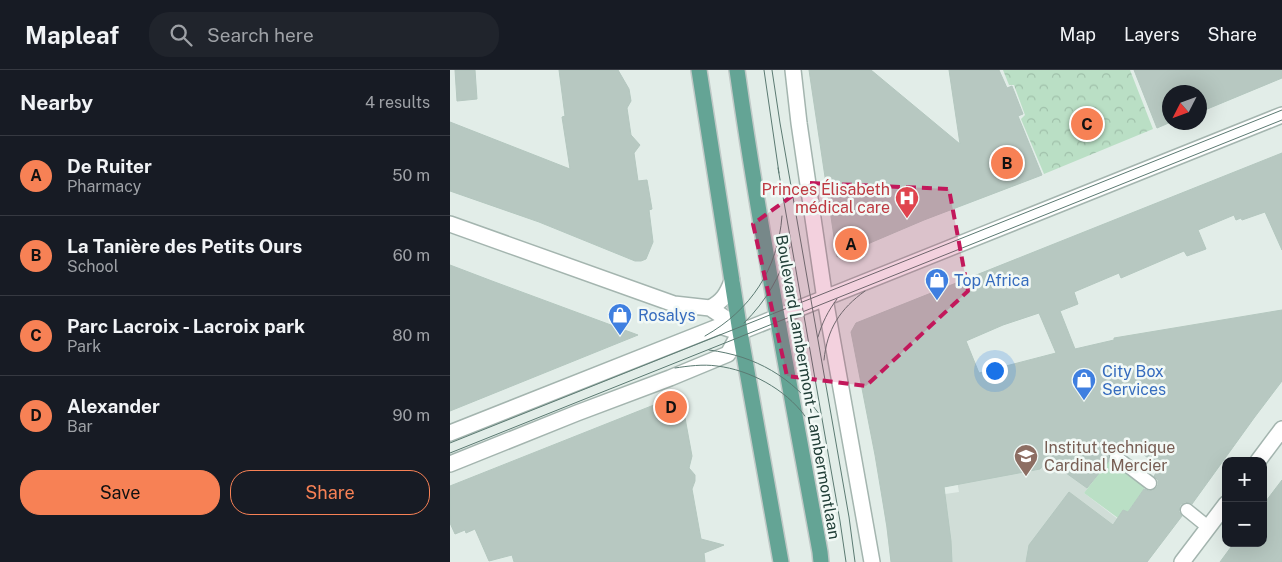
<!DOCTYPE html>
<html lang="en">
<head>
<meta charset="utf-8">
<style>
  body { margin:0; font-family:"Public Sans",sans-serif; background:#20242c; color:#f1f3f6 }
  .controls { position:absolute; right:15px; bottom:15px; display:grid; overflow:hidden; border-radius:10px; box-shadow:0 5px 20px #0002 }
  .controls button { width:45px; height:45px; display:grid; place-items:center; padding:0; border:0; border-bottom:1px solid #363941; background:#171b24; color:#f1f3f6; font:25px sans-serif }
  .compass { position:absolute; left:712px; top:15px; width:45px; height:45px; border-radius:50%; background:#171b24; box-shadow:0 5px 20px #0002; rotate:228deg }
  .you { position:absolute; left:544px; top:300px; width:18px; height:18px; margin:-12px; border:4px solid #fff; border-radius:50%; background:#1a73e8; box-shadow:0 0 0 8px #1a73e833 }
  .badge { display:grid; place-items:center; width:32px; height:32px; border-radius:50%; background:#f78155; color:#111; font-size:16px; font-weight:700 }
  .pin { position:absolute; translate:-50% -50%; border:2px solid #fff; box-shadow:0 1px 5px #0006 }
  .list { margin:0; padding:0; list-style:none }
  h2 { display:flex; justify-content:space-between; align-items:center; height:65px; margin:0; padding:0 20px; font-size:21px }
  h2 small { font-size:16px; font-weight:400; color:#9ea1a6 }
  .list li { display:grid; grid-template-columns:32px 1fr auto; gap:15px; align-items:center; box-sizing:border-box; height:80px; padding:0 20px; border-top:1px solid #363941 }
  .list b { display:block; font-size:19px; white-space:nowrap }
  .list p { margin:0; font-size:16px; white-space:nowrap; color:#9ea1a6 }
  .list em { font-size:16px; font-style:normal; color:#9ea1a6 }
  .actions { display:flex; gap:10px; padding:15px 20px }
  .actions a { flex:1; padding:11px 0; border:1px solid #f78155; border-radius:20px; text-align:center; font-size:18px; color:#f78155 }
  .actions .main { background:#f78155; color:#111 }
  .icon { flex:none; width:28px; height:28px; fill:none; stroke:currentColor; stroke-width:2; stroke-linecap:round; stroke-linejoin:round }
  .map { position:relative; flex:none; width:832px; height:492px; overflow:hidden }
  header { display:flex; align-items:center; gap:30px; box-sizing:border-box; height:70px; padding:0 25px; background:#171b24; border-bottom:1px solid #363941 }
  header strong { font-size:24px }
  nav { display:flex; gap:28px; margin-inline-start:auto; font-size:18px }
  .search { width:350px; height:45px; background:#20242c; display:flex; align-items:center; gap:12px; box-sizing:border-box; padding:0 18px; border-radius:20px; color:#9ea1a6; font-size:19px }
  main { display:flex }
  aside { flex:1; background:#171b24 }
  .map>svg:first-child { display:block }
  .built { fill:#d0ddd7 }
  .park { fill:url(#park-crowns) }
  .garden { fill:#badfc5 }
  .building { fill:#b7c8c1; stroke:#b4c7bf; fill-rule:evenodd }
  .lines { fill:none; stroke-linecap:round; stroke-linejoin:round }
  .lane-casing { stroke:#a4b5af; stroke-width:15 }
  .street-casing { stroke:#a4b5af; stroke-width:18 }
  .primary-casing { stroke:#c1c9c7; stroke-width:18 }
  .lane { stroke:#fff; stroke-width:12 }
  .street { stroke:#fff; stroke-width:15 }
  .primary { stroke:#64a495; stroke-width:15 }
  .tram { stroke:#5b7a72; stroke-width:1 }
  .marked { fill:#c2185b; fill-opacity:0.2; stroke:#c2185b; stroke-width:4; stroke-dasharray:10 6; stroke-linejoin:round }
  .labels { text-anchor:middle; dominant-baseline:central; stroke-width:5; stroke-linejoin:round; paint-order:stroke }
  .health-label { font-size:16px; fill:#be3a42; stroke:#f2f9f6; text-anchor:end }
  .shop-label { font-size:16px; fill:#366cbe; stroke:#f2f9f6; text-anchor:start }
  .street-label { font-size:16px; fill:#213e37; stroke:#f2f9f6 }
  .education-label { font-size:16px; fill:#785e54; stroke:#f2f9f6; text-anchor:start }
</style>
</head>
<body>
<header>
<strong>Mapleaf</strong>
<div class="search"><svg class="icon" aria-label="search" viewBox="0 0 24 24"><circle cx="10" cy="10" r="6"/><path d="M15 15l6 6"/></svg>Search here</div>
<nav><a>Map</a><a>Layers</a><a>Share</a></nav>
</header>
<main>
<aside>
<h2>Nearby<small>4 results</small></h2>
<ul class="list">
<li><span class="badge">A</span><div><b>De Ruiter</b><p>Pharmacy</p></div><em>50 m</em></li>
<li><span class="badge">B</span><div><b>La Tanière des Petits Ours</b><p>School</p></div><em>60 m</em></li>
<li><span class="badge">C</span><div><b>Parc Lacroix - Lacroix park</b><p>Park</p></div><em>80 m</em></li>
<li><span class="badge">D</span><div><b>Alexander</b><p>Bar</p></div><em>90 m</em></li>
</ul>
<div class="actions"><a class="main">Save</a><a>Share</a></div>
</aside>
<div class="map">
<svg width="832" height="492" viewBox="0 0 832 492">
  <defs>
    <pattern id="park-crowns" width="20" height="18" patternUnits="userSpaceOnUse" patternTransform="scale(1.25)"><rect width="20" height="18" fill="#badfc5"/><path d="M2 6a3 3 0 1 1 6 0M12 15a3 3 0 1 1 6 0" fill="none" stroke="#a0c0aa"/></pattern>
  </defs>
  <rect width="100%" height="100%" fill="#e2ede8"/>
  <path class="built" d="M611,351l49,38 -26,34 73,56 -10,13h-256l-8,-59 76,-11 -4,-22z"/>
  <path class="park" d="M553,0h127l23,59 -109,45 -23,-55 4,-4 -11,-30h-5z"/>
  <path class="garden" d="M660,389l36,27 -18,26 -5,-2 -5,8 -34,-25z"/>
  <g class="building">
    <path d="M5,0h20l2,29 -20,2z"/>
    <path d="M109,0h59l11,19 2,12 -4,7 4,27 9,10 -6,8 4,28 9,-1 5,29 -3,1 4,32 -7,17 -5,2h-6l-96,-39 -89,-31v-69l120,47 -8,-52 3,-1z"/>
    <path d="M359,0h62l89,74 -11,-74h50l8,18 5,-2 11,28 -5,2 24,59 -118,45 -87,37z"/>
    <path d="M684,0h148v8l-82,34v-20h-30v30h1l-14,6z"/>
    <path d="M832,83v97l-17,-38 -23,8 -1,-2 -5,2 -2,-5 -36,15 8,19 -19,7 -3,-5 -63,27 -2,-5 -45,19 4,12 -18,7 15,38 39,-9v-2l168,-28v71l-28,37 -62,86 -7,-2 -5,3 -1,7 3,4 -35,46h-121l3,-17 40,-53 44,33 10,-15 5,2 16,-23 5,2 7,-3 2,-3v-5l-4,-4 6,-9 -29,-22 -9,6 -5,-2 -7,3 -2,4 1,5 -22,27 -39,-28 -8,9 -96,18 7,54 1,21h-61l-4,-35 -12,-72 -24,-123 5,-9zM589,243l17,40 -77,20 -13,-32 37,-16z"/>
    <path d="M0,195l42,16 146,54 -188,76z"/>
    <path d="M219,329l14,8 9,49 -3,12 6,7v6l-3,8 9,50 23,6 -20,8 1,9h-191l-2,-7 -23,6 -14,-32 -9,4 -1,-3 -10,4 -5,-11v-37z"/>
    <path d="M832,410v82h-62l14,-19h29v-38z"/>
  </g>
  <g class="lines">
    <g class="lane-casing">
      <g id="lane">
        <path d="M666,387l34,26"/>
        <path d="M737,440l21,17"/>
      </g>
    </g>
    <g class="street-casing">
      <g id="street">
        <path d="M343,0l6,53 25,170 48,269"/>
        <path d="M0,154l224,80 36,4 15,10 15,14"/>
        <path d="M260,238c13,-7 17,-14 22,-27"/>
        <path d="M0,363l270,-107 18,6"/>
        <path d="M808,391l24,-32"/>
        <path d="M0,394l127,-51 93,-35 58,-24 12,-22 542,-217"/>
        <path d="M732,492l44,-58"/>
      </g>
    </g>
    <g class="primary-casing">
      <g id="primary">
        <path d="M249,0l41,262 41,230"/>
        <path d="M287,0c23,162 54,322 83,482l1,10"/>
      </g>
    </g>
    <use href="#lane" class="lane"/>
    <use href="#street" class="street"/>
    <use href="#primary" class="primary"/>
    <g class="tram">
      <path d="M314,0l15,103"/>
      <path d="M322,0l8,53 69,394 6,45"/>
      <path d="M328,98l62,353 6,41"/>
      <path d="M294,253c23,-23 35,-45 46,-76"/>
      <path d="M255,266c46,-26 73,-67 77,-120"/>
      <path d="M368,267c4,-14 10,-26 19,-38"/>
      <path d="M259,280c47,6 83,27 111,65"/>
      <path d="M374,290c3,-31 16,-51 41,-69"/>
      <path d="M225,298c13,-2 28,-4 42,-2 33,4 68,23 88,50 8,10 13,22 18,34"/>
      <path d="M0,373l832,-333"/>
      <path d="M0,383l832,-333"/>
    </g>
  </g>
  <path class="marked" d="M360,113l139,6 19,102 -102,95 -79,-10 -34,-152z"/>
  <defs>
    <g id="hospital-pin" transform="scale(1.25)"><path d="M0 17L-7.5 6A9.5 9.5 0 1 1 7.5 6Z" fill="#e0444e" stroke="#f2f9f6"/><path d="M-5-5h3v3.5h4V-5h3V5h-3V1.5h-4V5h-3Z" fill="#fff"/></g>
    <g id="shop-pin" transform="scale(1.25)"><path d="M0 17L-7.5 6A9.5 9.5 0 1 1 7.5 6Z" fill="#3f7fe0" stroke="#f2f9f6"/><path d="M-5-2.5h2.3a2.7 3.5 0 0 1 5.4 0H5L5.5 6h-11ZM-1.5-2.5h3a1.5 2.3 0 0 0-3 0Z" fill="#fff"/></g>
    <g id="school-pin" transform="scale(1.25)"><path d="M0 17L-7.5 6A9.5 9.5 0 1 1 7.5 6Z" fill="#8d6e63" stroke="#f2f9f6"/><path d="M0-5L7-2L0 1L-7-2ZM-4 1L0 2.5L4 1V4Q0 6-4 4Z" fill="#fff"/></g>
  </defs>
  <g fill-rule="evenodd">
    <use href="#hospital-pin" x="457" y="128"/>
    <use href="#shop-pin" x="487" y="210"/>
    <use href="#shop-pin" x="170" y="245"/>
    <use href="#shop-pin" x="634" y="310"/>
    <use href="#school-pin" x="576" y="386"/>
  </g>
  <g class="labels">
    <g class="health-label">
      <text x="440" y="119">Princes Élisabeth<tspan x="440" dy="18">médical care</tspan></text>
    </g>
    <g class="shop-label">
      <text x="504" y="210">Top Africa</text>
      <text x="188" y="245">Rosalys</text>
      <text x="652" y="301">City Box<tspan x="652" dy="18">Services</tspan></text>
    </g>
    <g class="street-label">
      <text transform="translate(358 317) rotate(80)">Boulevard Lambermont - Lambermontlaan</text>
    </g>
    <g class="education-label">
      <text x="594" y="377">Institut technique<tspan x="594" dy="18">Cardinal Mercier</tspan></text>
    </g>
  </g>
</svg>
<div class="controls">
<button>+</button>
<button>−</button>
</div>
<svg class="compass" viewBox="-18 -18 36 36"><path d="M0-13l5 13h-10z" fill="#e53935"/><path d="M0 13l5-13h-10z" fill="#9ea1a6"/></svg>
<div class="you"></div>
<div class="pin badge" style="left:401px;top:174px">A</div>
<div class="pin badge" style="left:557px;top:93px">B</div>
<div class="pin badge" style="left:637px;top:54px">C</div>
<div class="pin badge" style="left:221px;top:337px">D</div>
</div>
</main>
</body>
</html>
